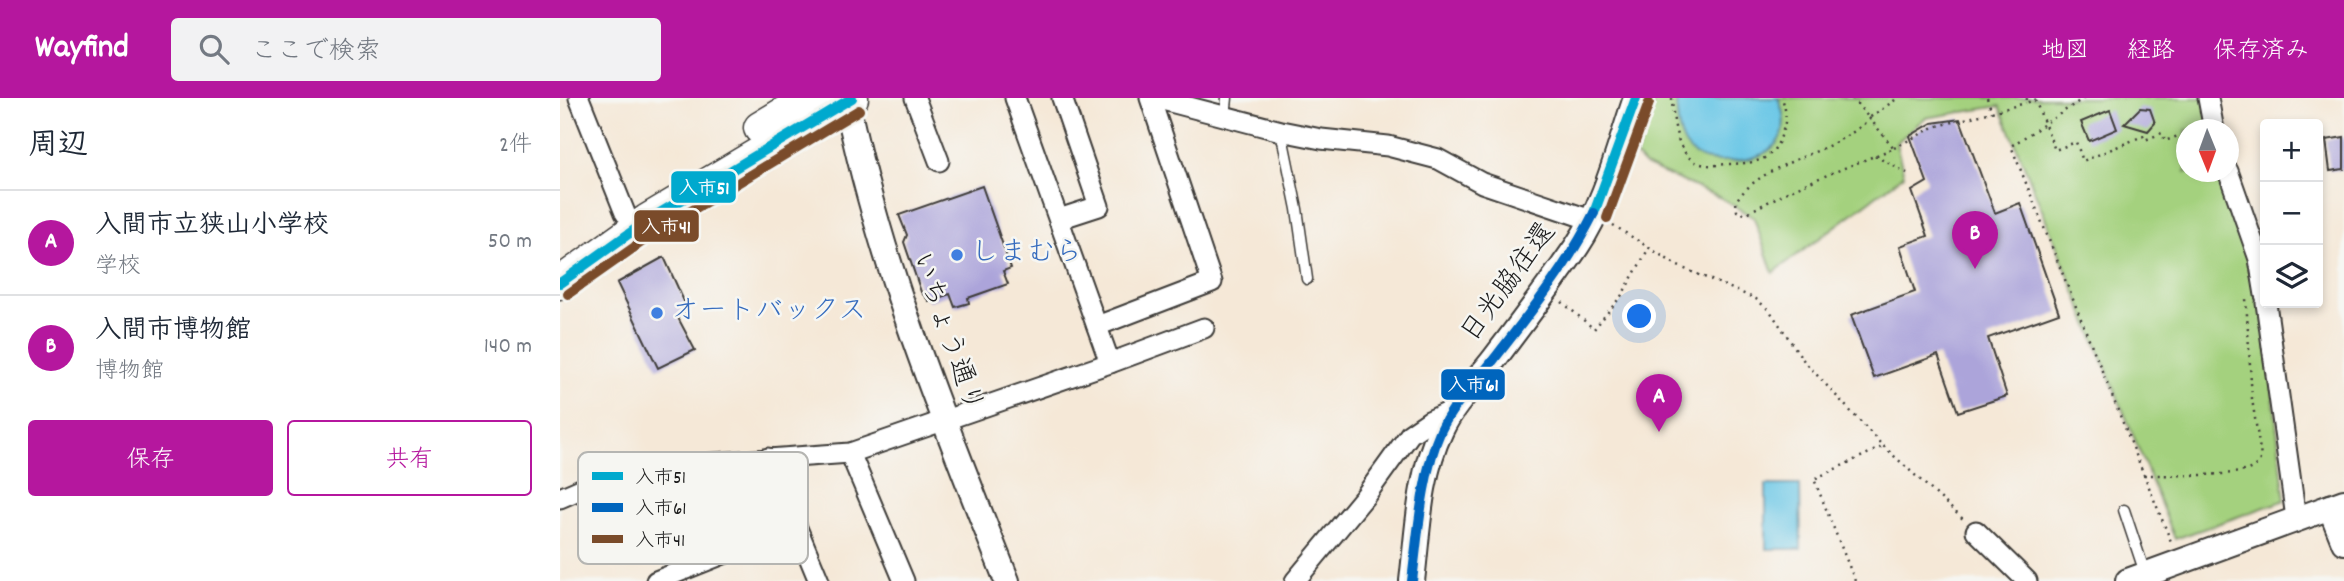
<!DOCTYPE html>
<html lang="ja">
<head>
<meta charset="utf-8">
<style>
  body { margin:0; font-family:Dekko,"Klee One",sans-serif; background:#f2f2f3; color:#1f2937 }
  .controls { position:absolute; right:21px; top:21px; display:grid; overflow:hidden; border-radius:7px; box-shadow:0 4px 10px #0003 }
  .controls button { width:63px; height:63px; display:grid; place-items:center; padding:0; border:0; border-bottom:2px solid #e0e1e3; background:#fff; color:#1f2937; font:35px sans-serif }
  .compass { position:absolute; left:1616px; top:21px; width:63px; height:63px; border-radius:50%; background:#fff; box-shadow:0 4px 10px #0003; rotate:179deg }
  .you { position:absolute; left:1080px; top:219px; width:24px; height:24px; margin:-18px; border:5px solid #fff; border-radius:50%; background:#1a73e8; box-shadow:0 0 0 10px #1a73e833 }
  .badge { display:grid; place-items:center; width:46px; height:46px; border-radius:50%; background:#b5179e; color:#fff; font-size:23px; font-weight:700 }
  .pin { position:absolute; translate:-50% -58px; filter:drop-shadow(0 2px 4px #0008) }
  .pin::after { content:''; position:absolute; top:37px; width:24px; height:21px; background:inherit; clip-path:polygon(0 0,100% 0,50% 100%) }
  .list { margin:0; padding:0; list-style:none }
  h2 { display:flex; justify-content:space-between; align-items:center; height:91px; margin:0; padding:0 28px; font-size:30px }
  h2 small { font-size:23px; font-weight:400; color:#747a83 }
  .list li { display:grid; grid-template-columns:46px 1fr auto; gap:21px; align-items:center; box-sizing:border-box; height:105px; padding:0 28px; border-top:2px solid #e0e1e3 }
  .list b { display:block; font-size:26px; white-space:nowrap }
  .list p { margin:0; font-size:23px; white-space:nowrap; color:#747a83 }
  .list em { font-size:23px; font-style:normal; color:#747a83 }
  .actions { display:flex; gap:14px; padding:21px 28px }
  .actions a { flex:1; padding:16px 0; border:2px solid #b5179e; border-radius:7px; text-align:center; font-size:24px; color:#b5179e }
  .actions .main { background:#b5179e; color:#fff }
  .icon { flex:none; width:38px; height:38px; fill:none; stroke:currentColor; stroke-width:2; stroke-linecap:round; stroke-linejoin:round }
  .map { position:relative; flex:none; width:1784px; height:483px; overflow:hidden }
  header { display:flex; align-items:center; gap:42px; box-sizing:border-box; height:98px; padding:0 35px; background:#b5179e; color:#fff }
  header strong { font-size:33px }
  nav { display:flex; gap:38px; margin-inline-start:auto; font-size:24px }
  .search { width:490px; height:63px; background:#f2f2f3; display:flex; align-items:center; gap:18px; box-sizing:border-box; padding:0 24px; border-radius:7px; color:#747a83; font-size:26px }
  main { display:flex }
  aside { flex:1; background:#fff }
  .map>svg:first-child { display:block }
  .green { fill:#a4d17e; stroke:#60764d; stroke-width:2 }
  .water { fill:#68c6e6; stroke:#427181; stroke-width:2 }
  .building { fill:#aca4da }
  .lines { fill:none; stroke-linecap:round; stroke-linejoin:round }
  .service-casing { stroke:#3d3b38; stroke-width:13 }
  .minor-casing { stroke:#3d3b38; stroke-width:23 }
  .tertiary-casing { stroke:#3d3b38; stroke-width:28 }
  .trunk-casing { stroke:#3d3b38; stroke-width:35 }
  .path { stroke:#3d3b38; stroke-width:2.5; stroke-dasharray:2 5; stroke-linecap:butt }
  .service { stroke:#fff; stroke-width:10 }
  .minor { stroke:#fff; stroke-width:19 }
  .tertiary { stroke:#fff; stroke-width:24 }
  .trunk { stroke:#fff; stroke-width:32 }
  .bus-1-casing { stroke:#f6f6f2; stroke-width:16 }
  .bus-2-casing { stroke:#f6f6f2; stroke-width:16 }
  .bus-3-casing { stroke:#f6f6f2; stroke-width:16 }
  .bus-1 { stroke:#00a9ce; stroke-width:10 }
  .bus-2 { stroke:#0065bd; stroke-width:10 }
  .bus-3 { stroke:#7a4b2a; stroke-width:10 }
  .shop-dot { fill:#3f7fe0; stroke:#f6f6f2; stroke-width:2.5 }
  .labels { text-anchor:middle; dominant-baseline:central; stroke-width:5; stroke-linejoin:round; paint-order:stroke }
  .shop-label { font-size:28px; fill:#366cbe; stroke:#f6f6f2; text-anchor:start }
  .street-label { font-size:28px; fill:#1c1c1c; stroke:#f6f6f2 }
  .key { fill:#f6f6f2; stroke:#b5b5b2; stroke-width:2 }
  .key-label { font-size:19px; fill:#1c1c1c }
  .line-badge { stroke:#f6f6f2; stroke-width:2.5 }
  .badge-label { font-size:19px; text-anchor:middle; font-weight:bold; fill:#fff }
</style>
</head>
<body>
<header>
<strong>Wayfind</strong>
<div class="search"><svg class="icon" aria-label="search" viewBox="0 0 24 24"><circle cx="10" cy="10" r="6"/><path d="M15 15l6 6"/></svg>ここで検索</div>
<nav><a>地図</a><a>経路</a><a>保存済み</a></nav>
</header>
<main>
<aside>
<h2>周辺<small>2件</small></h2>
<ul class="list">
<li><span class="badge">A</span><div><b>入間市立狭山小学校</b><p>学校</p></div><em>50 m</em></li>
<li><span class="badge">B</span><div><b>入間市博物館</b><p>博物館</p></div><em>140 m</em></li>
</ul>
<div class="actions"><a class="main">保存</a><a>共有</a></div>
</aside>
<div class="map">
<svg width="1784" height="483" viewBox="0 0 1784 483">
  <rect width="100%" height="100%" fill="#f6f6f2"/>
  <filter id="ink" filterUnits="userSpaceOnUse"><feTurbulence type="fractalNoise" baseFrequency=".0143" numOctaves="2"/><feDisplacementMap in="SourceGraphic" scale="14" xChannelSelector="R" yChannelSelector="G"/><feConvolveMatrix kernelMatrix="1 2 1 2 8 2 1 2 1" color-interpolation-filters="sRGB"/></filter>
  <filter id="wash" filterUnits="userSpaceOnUse"><feTurbulence type="fractalNoise" baseFrequency=".00686" numOctaves="4" result="noise"/><feDisplacementMap in="SourceGraphic" scale="28" xChannelSelector="R" yChannelSelector="G"/><feGaussianBlur stdDeviation="1.57" result="paint"/><feColorMatrix in="noise" values="0 0 0 0 0 0 0 0 0 0 0 0 0 0 0 0 0 1.4 0 .05"/><feComposite in="paint" operator="in"/></filter>
  <g filter="url(#wash)">
    <rect width="100%" height="100%" fill="#f5e8d7"/>
    <path class="green" d="M1095,0h549l6,31 -24,1v42h38l35,99 26,229 -110,39 -175,-433 -75,12 -29,25 8,32 -131,98 -19,-55 -33,-20 -77,-33 -8,-9z"/>
    <g class="water">
      <path d="M1116,0h102c18,41 -9,62 -48,63 -17,0 -32,1 -44,-15 -9,-14 -9,-32 -10,-48z"/>
      <path d="M1206,387h34l1,64h-35z"/>
    </g>
    <g id="blocks">
      <g class="building">
        <path d="M1580,10l10,1 5,14 -7,8 -24,-7z"/>
        <path d="M1550,12l7,19 -28,12 -8,-19z"/>
        <path d="M1400,21l35,94 25,-10 39,110 -71,25 19,58 -49,16 -20,-57 -64,23 -23,-63 64,-23 -15,-46 28,-10 -16,-45 15,-9 -17,-46 22,-13z"/>
        <path d="M1784,39v32l-14,2 -4,-31z"/>
        <path d="M422,88l29,82 -8,3 5,13 -40,14 1,5 -14,4 -5,-13 -21,7 -8,-9 -17,-50 3,-7 -8,-20z"/>
        <path d="M104,159l24,53 -11,6 18,34 -37,18 -41,-85z"/>
      </g>
    </g>
  </g>
  <g filter="url(#ink)">
    <use href="#blocks" fill-opacity="0" stroke="#3d3b38" stroke-width="2"/>
    <g class="lines">
      <g class="service-casing">
        <g id="service">
          <path d="M665,18l2,-18"/>
          <path d="M721,33l16,78 10,70"/>
          <path d="M1564,412l21,63"/>
        </g>
      </g>
      <g class="minor-casing">
        <g id="minor">
          <path d="M19,0l46,115"/>
          <path d="M355,0l24,63"/>
          <path d="M455,0l95,265"/>
          <path d="M595,0l126,33 40,8 67,7 50,13 44,24 109,37"/>
          <path d="M1648,0l6,32"/>
          <path d="M1668,73l31,88 6,36"/>
          <path d="M499,121l40,-13 -37,-108"/>
          <path d="M1706,205l30,215"/>
          <path d="M537,228l115,-44 -62,-184"/>
          <path d="M290,355l54,128"/>
          <path d="M208,360l51,123"/>
          <path d="M0,400l46,-20 54,-11 190,-14 260,-90 94,-35"/>
          <path d="M1416,433l51,50"/>
          <path d="M96,483l140,-56"/>
          <path d="M735,483l71,-86 44,-61 19,-13 22,-10"/>
        </g>
      </g>
      <g class="tertiary-casing">
        <g id="tertiary">
          <path d="M286,0c34,168 98,324 161,483"/>
          <path d="M1770,409l14,35"/>
          <path d="M852,483c6,-49 7,-106 29,-151 13,-28 36,-48 54,-72 28,-37 56,-74 82,-112 29,-43 42,-99 59,-148"/>
          <path d="M1568,483l216,-79"/>
        </g>
      </g>
      <g class="trunk-casing">
        <g id="trunk">
          <path d="M200,30l49,-30"/>
          <path d="M0,185l88,-63 204,-122"/>
        </g>
      </g>
      <g class="path">
        <path d="M1112,0c1,23 4,65 35,67 7,1 15,-1 22,-1 30,-1 45,-3 54,-34 4,-12 3,-20 -1,-32"/>
        <path d="M1292,0l17,20 29,-20"/>
        <path d="M1427,0l5,14"/>
        <path d="M1467,0l-1,5 14,-5"/>
        <path d="M1524,0l-73,48 161,398"/>
        <path d="M1475,2l20,50 21,-8 7,19 60,-25 2,4 17,-7 3,8 21,-8"/>
        <path d="M1309,20l1,1 24,29 -99,40 -50,26 -8,-3 -1,-10c25,-36 77,-43 112,-66 8,-4 15,-11 22,-16"/>
        <path d="M1334,50l40,-21 92,-24"/>
        <path d="M1315,58l32,17"/>
        <path d="M1053,127l65,41 78,33 14,12 34,50 77,83 83,76"/>
        <path d="M1002,204l32,27 28,-34 27,-47"/>
        <path d="M1584,377c23,0 89,2 106,-6 6,-3 9,-6 11,-12l-9,-58 -6,-101"/>
        <path d="M1295,483l-41,-102 68,-32"/>
      </g>
      <use href="#service" class="service"/>
      <use href="#minor" class="minor"/>
      <use href="#tertiary" class="tertiary"/>
      <use href="#trunk" class="trunk"/>
      <g class="bus-1-casing">
        <g id="bus-1">
          <path d="M1034,115l42,-115"/>
          <path d="M0,185l88,-63 204,-122"/>
        </g>
      </g>
      <g class="bus-2-casing">
        <path id="bus-2" d="M852,483c6,-47 10,-108 29,-151 13,-28 36,-48 54,-72 36,-46 73,-93 99,-145"/>
      </g>
      <g class="bus-3-casing">
        <g id="bus-3">
          <path d="M1047,120l42,-115"/>
          <path d="M8,196l88,-62 203,-122"/>
        </g>
      </g>
      <use href="#bus-1" class="bus-1"/>
      <use href="#bus-2" class="bus-2"/>
      <use href="#bus-3" class="bus-3"/>
    </g>
  </g>
  <g class="shop-dot">
    <circle cx="397" cy="157" r="7"/>
    <circle cx="97" cy="215" r="7"/>
  </g>
  <g class="labels">
    <g class="shop-label">
      <text x="411" y="157">しまむら</text>
      <text x="111" y="215">オートバックス</text>
    </g>
    <g class="street-label">
      <text transform="translate(950 186) rotate(-54)">日光脇往還</text>
      <text transform="translate(385 235) rotate(71)">いちょう通り</text>
    </g>
  </g>
  <rect x="18" y="354" width="230" height="112" rx="10" class="key"/>
  <rect x="32" y="374" width="31" height="8" fill="#00a9ce"/>
  <rect x="32" y="405" width="31" height="9" fill="#0065bd"/>
  <rect x="32" y="437" width="31" height="8" fill="#7a4b2a"/>
  <g class="key-label">
    <text x="75" y="385">入市51</text>
    <text x="75" y="416">入市61</text>
    <text x="75" y="448">入市41</text>
  </g>
  <g class="line-badge">
    <rect x="110" y="72" width="67" height="34" rx="7" fill="#00a9ce"/>
    <rect x="73" y="111" width="67" height="34" rx="7" fill="#7a4b2a"/>
    <rect x="880" y="270" width="66" height="33" rx="7" fill="#0065bd"/>
  </g>
  <g class="badge-label">
    <text x="144" y="96">入市51</text>
    <text x="106" y="135">入市41</text>
    <text x="913" y="293">入市61</text>
  </g>
</svg>
<div class="controls">
<button>+</button>
<button>−</button>
<button><svg class="icon" aria-label="layers" viewBox="0 0 24 24"><path d="M12 4l9 5-9 5-9-5zM3 14l9 5 9-5"/></svg></button>
</div>
<svg class="compass" viewBox="-18 -18 36 36"><path d="M0-13l5 13h-10z" fill="#e53935"/><path d="M0 13l5-13h-10z" fill="#747a83"/></svg>
<div class="you"></div>
<div class="pin badge" style="left:1099px;top:334px">A</div>
<div class="pin badge" style="left:1415px;top:171px">B</div>
</div>
</main>
</body>
</html>
